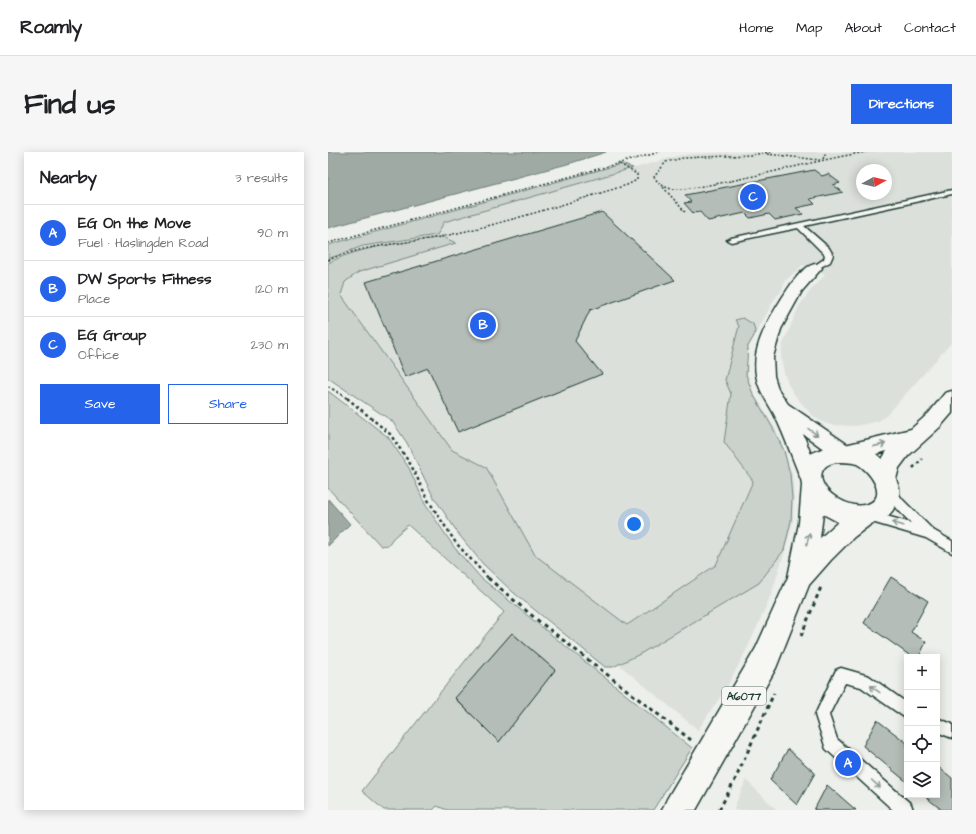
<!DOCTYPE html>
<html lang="en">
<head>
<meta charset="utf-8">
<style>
  body { margin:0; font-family:"Architects Daughter",sans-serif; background:#f6f6f6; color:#202124 }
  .controls { position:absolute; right:12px; bottom:12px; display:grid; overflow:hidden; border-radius:0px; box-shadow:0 2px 10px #0003 }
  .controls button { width:36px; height:36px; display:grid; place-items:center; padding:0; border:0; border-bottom:1px solid #e0e0e0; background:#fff; color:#202124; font:20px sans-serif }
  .compass { position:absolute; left:528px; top:12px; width:36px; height:36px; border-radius:50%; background:#fff; box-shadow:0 2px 10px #0003; rotate:82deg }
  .you { position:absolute; left:306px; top:372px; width:14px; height:14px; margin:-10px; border:3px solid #fff; border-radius:50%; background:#1a73e8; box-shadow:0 0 0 6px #1a73e833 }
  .badge { display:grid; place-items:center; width:26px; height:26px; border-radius:50%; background:#2563eb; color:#fff; font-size:13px; font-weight:700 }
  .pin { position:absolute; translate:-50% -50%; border:2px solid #fff; box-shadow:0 1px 4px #0006 }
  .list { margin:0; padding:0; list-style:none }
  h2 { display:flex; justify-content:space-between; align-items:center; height:52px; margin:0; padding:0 16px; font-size:17px }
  h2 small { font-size:13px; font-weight:400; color:#757577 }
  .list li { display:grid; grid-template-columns:26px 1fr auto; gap:12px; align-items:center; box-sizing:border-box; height:56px; padding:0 16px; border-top:1px solid #e0e0e0 }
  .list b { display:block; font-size:15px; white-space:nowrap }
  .list p { margin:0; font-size:13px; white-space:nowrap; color:#757577 }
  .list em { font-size:13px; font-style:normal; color:#757577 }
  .actions { display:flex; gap:8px; padding:12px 16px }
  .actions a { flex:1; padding:9px 0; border:1px solid #2563eb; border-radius:0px; text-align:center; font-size:14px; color:#2563eb }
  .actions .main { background:#2563eb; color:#fff }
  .icon { flex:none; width:22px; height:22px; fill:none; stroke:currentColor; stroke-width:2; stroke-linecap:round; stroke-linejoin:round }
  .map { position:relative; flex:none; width:624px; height:658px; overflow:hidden; border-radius:0px }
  header { display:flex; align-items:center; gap:24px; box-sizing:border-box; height:56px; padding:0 20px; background:#fff; border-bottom:1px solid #e0e0e0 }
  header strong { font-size:19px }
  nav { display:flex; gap:22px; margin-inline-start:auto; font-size:14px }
  .intro { display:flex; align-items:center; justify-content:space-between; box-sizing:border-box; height:96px; padding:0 24px }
  h1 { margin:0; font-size:28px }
  .button { padding:10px 18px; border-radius:0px; background:#2563eb; color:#fff; font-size:14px; font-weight:700 }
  main { display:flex; gap:24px; padding:0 24px }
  aside { flex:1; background:#fff; border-radius:0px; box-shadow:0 2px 10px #0003 }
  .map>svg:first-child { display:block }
  .built { fill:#dce0db; fill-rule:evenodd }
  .green { fill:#cbd2cc; stroke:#758880; fill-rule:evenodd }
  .water { fill:#9faaa4; stroke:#6c7e77 }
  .building { fill:#b4bdb8; stroke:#1f3d34 }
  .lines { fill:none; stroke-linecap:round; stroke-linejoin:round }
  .lane-casing { stroke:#1f3d34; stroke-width:3 }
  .street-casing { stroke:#1f3d34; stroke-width:3 }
  .highway-casing { stroke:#1f3d34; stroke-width:3 }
  .path-far3 { stroke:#1f3d34; stroke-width:1.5; stroke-dasharray:2 2; stroke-linecap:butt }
  .path-far2 { stroke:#1f3d34; stroke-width:2; stroke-dasharray:2.5 2.5; stroke-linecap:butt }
  .path-far1 { stroke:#1f3d34; stroke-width:2.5; stroke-dasharray:3 3; stroke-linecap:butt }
  .path { stroke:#1f3d34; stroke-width:3; stroke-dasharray:4 4; stroke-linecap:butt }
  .lane { fill:#f6f6f2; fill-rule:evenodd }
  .street { fill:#f6f6f2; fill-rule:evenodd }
  .highway { fill:#f6f6f2; fill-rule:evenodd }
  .oneway { stroke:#8a9a93 }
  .labels { text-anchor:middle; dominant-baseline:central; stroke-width:3; stroke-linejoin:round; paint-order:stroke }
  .shield { fill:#f6f6f2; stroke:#60746d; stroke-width:1 }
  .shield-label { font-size:11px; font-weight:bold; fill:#1f3d34 }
</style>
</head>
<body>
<header>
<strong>Roamly</strong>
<nav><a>Home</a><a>Map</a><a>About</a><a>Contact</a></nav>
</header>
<div class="intro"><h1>Find us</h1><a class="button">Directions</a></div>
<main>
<aside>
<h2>Nearby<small>3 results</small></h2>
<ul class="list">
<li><span class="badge">A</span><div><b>EG On the Move</b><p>Fuel · Haslingden Road</p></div><em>90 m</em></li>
<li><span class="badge">B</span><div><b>DW Sports Fitness</b><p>Place</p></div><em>120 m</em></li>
<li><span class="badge">C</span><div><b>EG Group</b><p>Office</p></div><em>230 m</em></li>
</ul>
<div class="actions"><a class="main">Save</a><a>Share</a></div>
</aside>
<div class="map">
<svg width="624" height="658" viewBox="0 0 624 658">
  <rect width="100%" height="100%" fill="#edefea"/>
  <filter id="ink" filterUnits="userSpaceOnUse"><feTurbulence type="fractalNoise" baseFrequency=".025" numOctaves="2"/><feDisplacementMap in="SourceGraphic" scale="8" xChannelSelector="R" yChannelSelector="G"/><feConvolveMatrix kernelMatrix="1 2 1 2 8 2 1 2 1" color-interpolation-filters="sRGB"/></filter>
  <g filter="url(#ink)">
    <g class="built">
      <path d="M422,0h202v190l-65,73 -8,6 -23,5 -25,-1 -9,-3 -10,-7 -16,-18 -7,-11 -5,-13 -3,-16 1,-11 17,-40 14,-19 12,-12 -22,-10 -18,16 -4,11 -6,6 -26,49 -2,11 1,17 5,17 23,38 9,21 7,23 2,23 -1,24 -8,30 -14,44 -22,50 -22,42 -29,43 -226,-187 -144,-246v-43l349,-98 14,-2zM534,18h24v24h-24z"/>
      <path d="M418,628l31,30h-44z"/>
    </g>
    <g class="green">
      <path d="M293,12l12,4 -189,54 -7,13 -74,11 -35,13v-14z"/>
      <path d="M115,85l13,6 -97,29 -14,10 -4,13 111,155 34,17 49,88 92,70 89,-60 37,-84 -29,-39 7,-48 -6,-14 14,-54 -4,-6 8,-2 10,6 2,6 -1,6 -6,10 -2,29 7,19 21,36 10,21 6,23 2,24 -1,23 -7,29 -25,33 -119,71 -27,13h-8l-91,-74 -31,-29 -23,-28 -27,-40 -26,-53 -15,-22 -64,-43v-115c35,-18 77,-20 115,-26z"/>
      <path d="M0,239l60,46 21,31 16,36 29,43 27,31 211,170 -39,62h-206l-10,-4 -4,4h-49l-22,-19 142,-179 -96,-87 -15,13 -5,7 -7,1 -53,-58zM184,481l43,37 -56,71 -44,-42z"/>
    </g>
    <g class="water">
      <path d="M0,0h278l-35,11 -243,65z"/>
      <path d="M0,347l22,25 -22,22z"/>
    </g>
    <g class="building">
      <path d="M486,18l8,6 6,-2 12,9 -7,2 10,7 -33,7 5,5 -19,4 7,6 -28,6 -6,-6 -19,4 -5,-5 -37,8 -8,-9 -7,1 -9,-10 7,-1 -6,-7z"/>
      <path d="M274,60l73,68 -85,30 -15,31 27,33 -144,58 -30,-64 -23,9 -39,-95z"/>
      <path d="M563,425l37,24 -17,31 15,10 -7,15h-7l-48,-34z"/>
      <path d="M184,481l43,37 -56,72 -44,-44z"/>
      <path d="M549,568l30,23v39l-44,-36z"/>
      <path d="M460,597l27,24 -18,32 -27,-25z"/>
      <path d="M609,614l15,12v32h-10l-19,-15h14z"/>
      <path d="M499,633l29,25h-42z"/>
    </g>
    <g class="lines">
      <g class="lane-casing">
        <g id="lane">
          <path d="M624,38v4l-148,32 25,22 4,7 -3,7 -15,8 -4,-2 13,-9 1,-4 -27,-27 -67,14 -4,-2 4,-2z"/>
          <path d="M561,331l4,2 9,14 31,31 19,11v12l-26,-15 -61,-18 -2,-4 2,-4 4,-1 42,12c-11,-11 -21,-21 -28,-35l2,-3z"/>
          <path d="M513,516l28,8 38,27v16l-46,-32 -16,-4 -16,32 8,24 74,65 2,6h-20l-67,-61 -11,-34 21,-45z"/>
          <path d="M609,566l15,6v14l-15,-6z"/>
        </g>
      </g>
      <g class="street-casing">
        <path id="street" d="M487,112l5,1 2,3 -20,23 -21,38 -8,28 1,19 4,13 10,15 63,43 3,6 -3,6 -7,2 -7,-2 -34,-25 17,43 -3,6 -7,3 -7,-3 -3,-6c-8,-20 -15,-40 -24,-59 -5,-11 -13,-21 -17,-32 -12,-32 7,-62 23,-88 8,-12 19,-31 33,-34z"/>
      </g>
      <g class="highway-casing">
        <path id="highway" d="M624,239v22l-12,14 -32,29 -9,12 -3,11 3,9v8l-6,14 -5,6 -17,8 -17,13 -23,23 -22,25 -33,83 -80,142h-34l5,-11 89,-151 32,-71 11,-54 3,-38 -2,-14 10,-17 23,-10 12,1 66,-16 18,-16 16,-20zM559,299l-5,8 -6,-5zM508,310c6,0 14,0 21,2 12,6 32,32 11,40 -20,8 -59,-19 -43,-37 2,-2 7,-4 11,-5zM495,362l15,8 -18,16z"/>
      </g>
      <g class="path-far3">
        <path d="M443,0l-20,3 -68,3 -17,4 -12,15c8,11 16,13 29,12 62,-8 122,-27 183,-37"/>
        <path d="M439,2l53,6"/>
        <path d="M495,7l3,-7"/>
        <path d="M335,35l22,25"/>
        <path d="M0,91l332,-91"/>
        <path d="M0,108c38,-16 77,-16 116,-24 62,-13 123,-33 183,-51l10,-5v-6l-19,-11"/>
      </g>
      <g class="path-far2">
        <path d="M0,108l2,-1"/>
        <path d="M0,234l20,13"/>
      </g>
      <g class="path-far1">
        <path d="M19,246l43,36 21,31 17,35 28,43 33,36"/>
        <path d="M585,316l9,-9"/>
      </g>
      <g class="path">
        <path d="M160,426l48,41 155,121"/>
        <path d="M473,484l20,-49"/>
        <path d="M391,658l16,-30 39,-87"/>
      </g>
      <use href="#lane" class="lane"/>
      <use href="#street" class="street"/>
      <use href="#highway" class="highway"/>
    </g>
    <defs><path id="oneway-shaft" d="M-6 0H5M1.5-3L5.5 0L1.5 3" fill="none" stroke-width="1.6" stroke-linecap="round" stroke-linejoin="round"/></defs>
    <g class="oneway">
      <use href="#oneway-shaft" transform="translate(485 280) rotate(35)"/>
      <use href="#oneway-shaft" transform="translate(552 293) rotate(-13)"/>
      <use href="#oneway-shaft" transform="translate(570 372) rotate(-163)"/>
      <use href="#oneway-shaft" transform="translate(480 387) rotate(-78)"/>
      <use href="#oneway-shaft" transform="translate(547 537) rotate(-144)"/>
      <use href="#oneway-shaft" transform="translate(548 632) rotate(42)"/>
    </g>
  </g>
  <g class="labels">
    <rect class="shield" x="394" y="535" width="44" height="18" rx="3"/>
    <g class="shield-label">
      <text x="416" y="544">A6077</text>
    </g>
  </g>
</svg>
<div class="controls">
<button>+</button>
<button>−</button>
<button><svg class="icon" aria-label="locate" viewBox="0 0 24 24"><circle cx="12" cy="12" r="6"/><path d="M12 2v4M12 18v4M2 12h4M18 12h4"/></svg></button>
<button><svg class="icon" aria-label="layers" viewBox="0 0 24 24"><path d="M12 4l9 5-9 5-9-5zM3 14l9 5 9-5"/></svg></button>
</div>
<svg class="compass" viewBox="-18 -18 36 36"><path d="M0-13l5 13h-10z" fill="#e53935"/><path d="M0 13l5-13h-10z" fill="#757577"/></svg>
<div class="you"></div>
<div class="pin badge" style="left:520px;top:611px">A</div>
<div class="pin badge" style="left:155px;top:173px">B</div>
<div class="pin badge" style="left:425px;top:45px">C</div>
</div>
</main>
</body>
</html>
